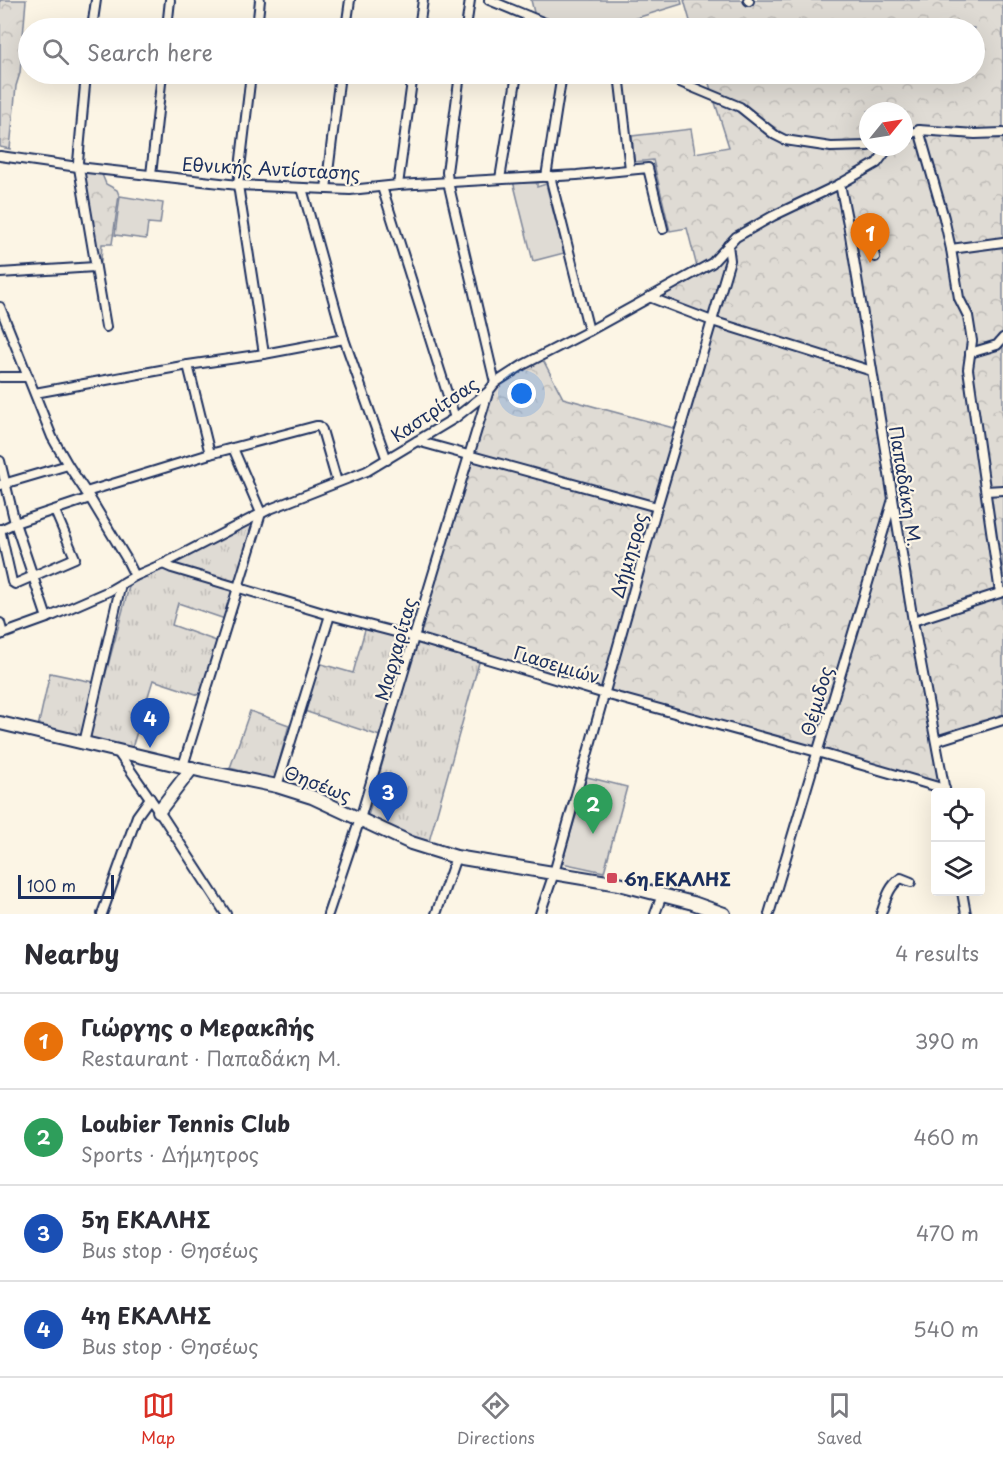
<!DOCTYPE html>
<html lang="en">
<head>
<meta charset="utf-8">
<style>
  body { margin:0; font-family:"Playpen Sans",sans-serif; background:#f7f7f7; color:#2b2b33 }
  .controls { position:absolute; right:18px; bottom:18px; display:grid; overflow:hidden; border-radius:6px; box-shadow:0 6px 24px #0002 }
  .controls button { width:54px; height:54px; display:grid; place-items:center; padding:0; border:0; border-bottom:2px solid #e1e1e2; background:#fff; color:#2b2b33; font:30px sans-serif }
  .compass { position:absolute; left:859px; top:102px; width:54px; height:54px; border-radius:50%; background:#fff; box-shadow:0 6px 24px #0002; rotate:60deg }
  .scale { position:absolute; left:18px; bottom:15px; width:96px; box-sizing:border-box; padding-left:6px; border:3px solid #1b2f5e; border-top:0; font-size:16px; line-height:21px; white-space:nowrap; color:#1b2f5e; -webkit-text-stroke:4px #fcf5e5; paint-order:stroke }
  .you { position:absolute; left:522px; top:394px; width:21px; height:21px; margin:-15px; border:4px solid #fff; border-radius:50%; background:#1a73e8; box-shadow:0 0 0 9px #1a73e833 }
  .badge { display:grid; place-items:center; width:39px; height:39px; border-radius:50%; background:#d93025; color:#fff; font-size:20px; font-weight:700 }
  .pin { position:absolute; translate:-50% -50px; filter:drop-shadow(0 2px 3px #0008) }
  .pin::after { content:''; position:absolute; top:32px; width:21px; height:18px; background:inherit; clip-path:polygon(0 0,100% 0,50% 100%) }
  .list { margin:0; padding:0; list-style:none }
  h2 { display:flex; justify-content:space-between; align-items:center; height:78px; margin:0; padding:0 24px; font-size:26px }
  h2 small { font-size:20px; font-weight:400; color:#7c7c81 }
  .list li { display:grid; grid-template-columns:39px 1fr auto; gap:18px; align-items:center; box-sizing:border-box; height:96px; padding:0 24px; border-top:2px solid #e1e1e2 }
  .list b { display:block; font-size:22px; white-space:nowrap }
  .list p { margin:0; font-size:20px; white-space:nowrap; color:#7c7c81 }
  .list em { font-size:20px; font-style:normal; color:#7c7c81 }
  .icon { flex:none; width:33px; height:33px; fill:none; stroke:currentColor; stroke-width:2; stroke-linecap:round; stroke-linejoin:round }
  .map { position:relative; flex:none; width:1003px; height:914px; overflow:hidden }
  .search { position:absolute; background:#fff; box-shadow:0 6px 24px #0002; left:18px; right:18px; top:18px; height:66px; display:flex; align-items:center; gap:15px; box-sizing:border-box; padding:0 21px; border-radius:33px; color:#7c7c81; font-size:22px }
  .sheet { height:462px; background:#fff }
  nav { display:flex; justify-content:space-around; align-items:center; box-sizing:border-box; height:84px; border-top:2px solid #e1e1e2; background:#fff; font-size:16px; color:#7c7c81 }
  nav a { display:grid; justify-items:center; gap:3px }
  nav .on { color:#d93025 }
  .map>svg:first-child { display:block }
  .grass { fill:url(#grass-tufts); stroke:#7d8599; stroke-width:1.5 }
  .forest { fill:url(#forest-crowns); stroke:#7d8599; stroke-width:1.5; fill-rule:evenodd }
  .pitch { fill:#dfdbd4; stroke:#7d8599; stroke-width:1.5 }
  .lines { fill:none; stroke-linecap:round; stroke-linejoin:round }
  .street-casing { stroke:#1b2f5e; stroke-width:12 }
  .primary-casing { stroke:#1b2f5e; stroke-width:16 }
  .street { stroke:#fcf5e5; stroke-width:8 }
  .primary { stroke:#fcf5e5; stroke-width:12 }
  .poi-dot { fill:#d1495b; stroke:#fcf5e5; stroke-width:2 }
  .labels { text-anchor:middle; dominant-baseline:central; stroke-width:4.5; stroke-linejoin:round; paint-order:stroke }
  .street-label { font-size:18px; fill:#1b2f5e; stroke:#fcf5e5 }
  .poi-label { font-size:18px; font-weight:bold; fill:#1b2f5e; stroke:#fcf5e5; text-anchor:start }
</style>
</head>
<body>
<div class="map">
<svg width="1003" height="914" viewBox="0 0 1003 914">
  <defs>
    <pattern id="grass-tufts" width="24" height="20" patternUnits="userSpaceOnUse" patternTransform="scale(1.5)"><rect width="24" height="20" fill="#dfdbd4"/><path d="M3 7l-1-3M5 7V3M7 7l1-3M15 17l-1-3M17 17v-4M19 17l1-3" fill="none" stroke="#bfbcb8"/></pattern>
    <pattern id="forest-crowns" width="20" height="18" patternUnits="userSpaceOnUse" patternTransform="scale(1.5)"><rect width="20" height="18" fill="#dfdbd4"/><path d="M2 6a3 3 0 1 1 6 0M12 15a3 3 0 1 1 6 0" fill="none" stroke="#bfbcb8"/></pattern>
  </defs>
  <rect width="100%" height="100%" fill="#fcf5e5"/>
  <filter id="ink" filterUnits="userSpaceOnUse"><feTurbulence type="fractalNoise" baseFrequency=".0167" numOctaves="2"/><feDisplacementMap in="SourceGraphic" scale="12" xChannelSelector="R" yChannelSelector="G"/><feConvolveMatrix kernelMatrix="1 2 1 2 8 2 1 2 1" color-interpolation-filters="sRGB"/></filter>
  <g filter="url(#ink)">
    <g class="grass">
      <path d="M257,518l-32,101 -47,-16 -6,22 47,17 -17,54 -49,-16 -21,68 -94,-21 12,-54 53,11 27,-101z"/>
      <path d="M366,626l114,33 -52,186 -60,-29 21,-77 -85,-28 14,-48 35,10z"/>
      <path d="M250,711l39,14 -15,55 -44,-12z"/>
    </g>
    <g class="forest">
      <path d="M0,0h26l-6,73 -4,13 -6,63 -10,-2z"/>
      <path d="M684,0h319v716l-17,7 -54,14 8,48 -527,-149 54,-180 28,-72 46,-28 22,42 114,31 34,-109 -61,-23 48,-26 -11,-43 -17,3 -17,-71 -19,2 -2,-26 59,-7 4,24 34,-6 -23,-73h268v-46h-282zM868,111h36v36h-36z"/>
      <path d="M78,170l23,2 5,12 11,6 2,5 -7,49h-10l-1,17h-7z"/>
    </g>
    <g class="pitch">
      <path d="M531,0h150l1,4 -78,24h-51l-17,-7z"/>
      <path d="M513,181l24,2v4l9,-3 18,69 -31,8z"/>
      <path d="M120,196l43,7 -3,21 -12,-1 -2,16 -31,-4z"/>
      <path d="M587,777l40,10 -23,85 -42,-9z"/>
    </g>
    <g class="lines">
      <g class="street-casing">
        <g id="street">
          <path d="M489,0l68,28"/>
          <path d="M748,0l1,1"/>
          <path d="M92,28l4,-28"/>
          <path d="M167,28l3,-28"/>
          <path d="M257,28l3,-28"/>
          <path d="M346,28l4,-28"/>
          <path d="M419,28l4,-28"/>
          <path d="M466,28l4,-28"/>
          <path d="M525,28l2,-12"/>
          <path d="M86,74l-8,88 28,165"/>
          <path d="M251,74l-13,111 26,169"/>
          <path d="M460,74l-13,98 1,10 47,201"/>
          <path d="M619,74l11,95"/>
          <path d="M661,74l79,33 35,28 10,5 46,7 37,-1"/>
          <path d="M919,130l25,88 7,31 8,49 9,18 4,25 -4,28 32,224"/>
          <path d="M904,137l15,-7 56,4 28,-1"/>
          <path d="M0,156l78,11 160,18 112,5 48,-5 179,-10 71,-7 15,61"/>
          <path d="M151,175l11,-101"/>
          <path d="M550,176l39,155"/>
          <path d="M546,177l16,-103"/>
          <path d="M500,179l17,-105"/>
          <path d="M840,184l9,45 64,392 32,170"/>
          <path d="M398,185l15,-111"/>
          <path d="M382,187l73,231"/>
          <path d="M302,188l42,151 43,121"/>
          <path d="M326,189l14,-115"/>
          <path d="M849,229l18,-6 8,34"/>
          <path d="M951,249l52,-7"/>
          <path d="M0,273l95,-6"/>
          <path d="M649,297l63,24 160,50"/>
          <path d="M0,307l52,130 16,28 22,33 36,60 9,18"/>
          <path d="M970,353l27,-8 6,-7"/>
          <path d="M188,365l22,89"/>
          <path d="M0,377h28"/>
          <path d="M35,393l153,-28 76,-11 80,-15"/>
          <path d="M417,441l240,66"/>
          <path d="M233,448l28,65"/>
          <path d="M0,461l15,62 32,95"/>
          <path d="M0,485l68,-20"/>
          <path d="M986,491l17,-1"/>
          <path d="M86,492l124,-38 106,-28h3l3,4 15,52"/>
          <path d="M0,529l12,53 3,2 60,-26 -20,-47"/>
          <path d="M0,530l15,-7 75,-25"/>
          <path d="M163,564l9,4 158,47 84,22 191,57 212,58 128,37"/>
          <path d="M913,621l90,-29"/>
          <path d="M0,623l3,11"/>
          <path d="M0,635l47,-17 62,-27 26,-15 28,-12 107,-55 97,-38 88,-53 33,-26 7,-9 28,-18 66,-34 123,-68 24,-26 37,-21 67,-32 37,-21 12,-16"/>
          <path d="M936,741l67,-21"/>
          <path d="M84,743l37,-159"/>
          <path d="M117,751l42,60 67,103"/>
          <path d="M183,766l78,-253"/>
          <path d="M277,786l53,-171"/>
          <path d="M962,892l4,22"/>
          <path d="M102,914l35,-98 13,-18"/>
          <path d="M328,914l32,-95 54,-182 74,-244"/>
          <path d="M436,914l20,-57"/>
          <path d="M540,914l14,-41 103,-366 73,-247 -2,-15"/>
          <path d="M655,914l7,-19"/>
          <path d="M769,914l124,-415"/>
          <path d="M881,914c5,-14 7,-27 20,-36l10,4"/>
        </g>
      </g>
      <g class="primary-casing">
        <g id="primary">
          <path d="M0,723l203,48 74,15 35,11 99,46 45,14 163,27 74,19 31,11"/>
          <path d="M159,811l33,-43"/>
        </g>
      </g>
      <use href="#street" class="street"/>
      <use href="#primary" class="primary"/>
    </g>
  </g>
  <rect class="poi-dot" x="606" y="872" width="12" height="12" rx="3"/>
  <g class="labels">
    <g class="street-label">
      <text transform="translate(271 168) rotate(3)">Εθνικής Αντίστασης</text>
      <text transform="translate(434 409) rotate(-34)">Καστρίτσας</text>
      <text transform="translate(906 486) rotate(81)">Παπαδάκη Μ.</text>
      <text transform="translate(628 555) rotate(-74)">Δήμητρος</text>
      <text transform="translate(395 649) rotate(-74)">Μαργαρίτας</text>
      <text transform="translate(557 664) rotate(17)">Γιασεμιών</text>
      <text transform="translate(816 701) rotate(-74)">Θέμιδος</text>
      <text transform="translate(318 783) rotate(21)">Θησέως</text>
    </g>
    <g class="poi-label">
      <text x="624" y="878">6η ΕΚΑΛΗΣ</text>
    </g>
  </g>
</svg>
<div class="controls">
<button><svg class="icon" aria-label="locate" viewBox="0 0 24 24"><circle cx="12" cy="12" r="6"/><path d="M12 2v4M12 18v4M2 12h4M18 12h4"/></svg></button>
<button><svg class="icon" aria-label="layers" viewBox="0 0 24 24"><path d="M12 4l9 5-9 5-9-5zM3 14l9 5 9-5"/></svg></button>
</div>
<svg class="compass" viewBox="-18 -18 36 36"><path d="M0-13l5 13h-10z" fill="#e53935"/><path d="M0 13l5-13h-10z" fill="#7c7c81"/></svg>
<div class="scale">100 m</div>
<div class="you"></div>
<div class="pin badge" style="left:870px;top:263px;background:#e8710a">1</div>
<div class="pin badge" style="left:593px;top:834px;background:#2e9e5b">2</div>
<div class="pin badge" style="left:388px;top:822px;background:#1a4fb4">3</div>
<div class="pin badge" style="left:150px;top:748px;background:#1a4fb4">4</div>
<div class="search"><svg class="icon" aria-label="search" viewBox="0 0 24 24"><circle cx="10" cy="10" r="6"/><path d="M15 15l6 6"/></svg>Search here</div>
</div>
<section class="sheet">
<h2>Nearby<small>4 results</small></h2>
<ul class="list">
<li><span class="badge" style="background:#e8710a">1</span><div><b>Γιώργης ο Μερακλής</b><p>Restaurant · Παπαδάκη Μ.</p></div><em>390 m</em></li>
<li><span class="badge" style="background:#2e9e5b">2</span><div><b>Loubier Tennis Club</b><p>Sports · Δήμητρος</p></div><em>460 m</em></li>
<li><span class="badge" style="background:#1a4fb4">3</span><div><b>5η ΕΚΑΛΗΣ</b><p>Bus stop · Θησέως</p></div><em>470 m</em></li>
<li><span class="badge" style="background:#1a4fb4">4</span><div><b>4η ΕΚΑΛΗΣ</b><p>Bus stop · Θησέως</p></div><em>540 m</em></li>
</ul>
</section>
<nav>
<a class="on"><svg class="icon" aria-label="map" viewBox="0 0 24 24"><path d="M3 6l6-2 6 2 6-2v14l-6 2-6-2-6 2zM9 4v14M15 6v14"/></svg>Map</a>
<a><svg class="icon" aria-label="directions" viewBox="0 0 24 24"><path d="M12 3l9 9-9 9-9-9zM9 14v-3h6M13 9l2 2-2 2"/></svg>Directions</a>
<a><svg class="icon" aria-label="saved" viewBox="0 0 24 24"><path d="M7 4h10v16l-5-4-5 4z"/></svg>Saved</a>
</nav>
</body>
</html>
